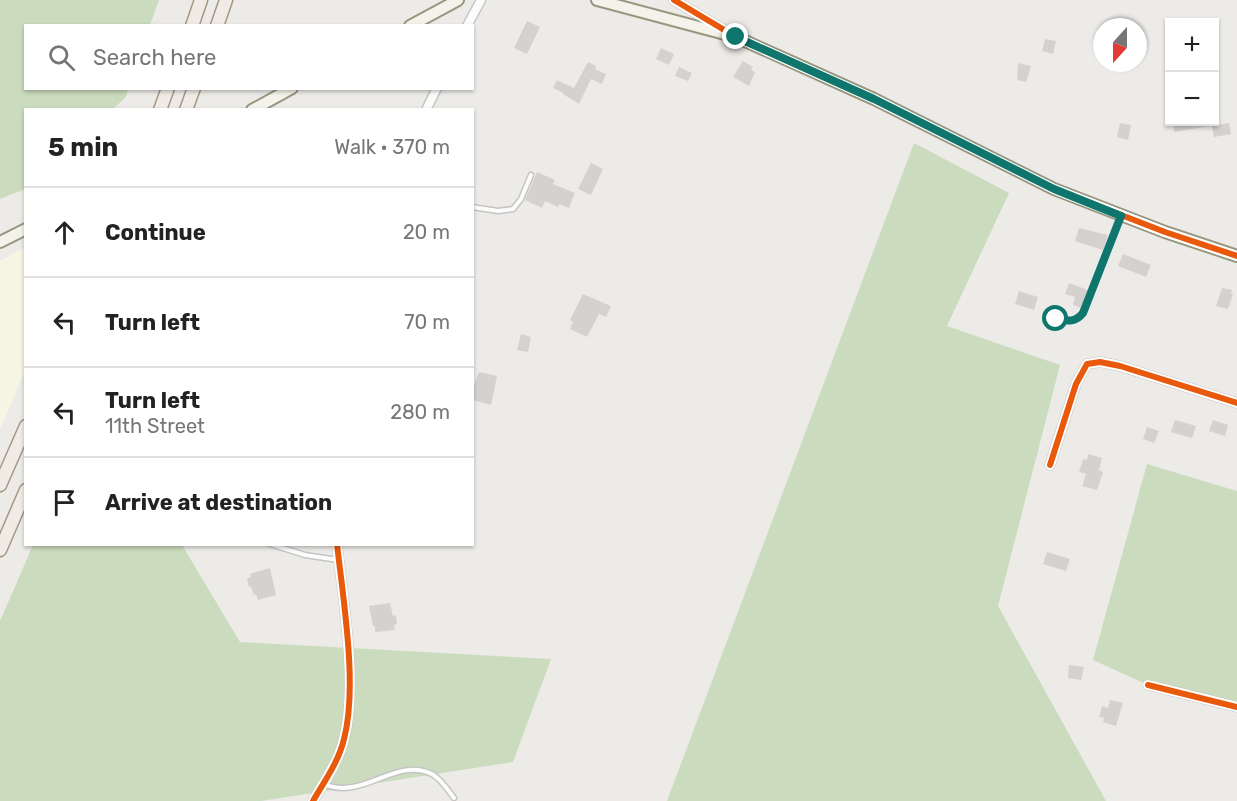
<!DOCTYPE html>
<html lang="en">
<head>
<meta charset="utf-8">
<style>
  body { margin:0; font-family:Rubik,sans-serif; background:#f6f6f6; color:#222 }
  .controls { position:absolute; right:18px; top:18px; display:grid; overflow:hidden; border-radius:0px; box-shadow:0 2px 4px #0004 }
  .controls button { width:54px; height:54px; display:grid; place-items:center; padding:0; border:0; border-bottom:2px solid #e0e0e0; background:#fff; color:#222; font:30px sans-serif }
  .compass { position:absolute; left:1093px; top:18px; width:54px; height:54px; border-radius:50%; background:#fff; box-shadow:0 2px 4px #0004; rotate:201deg }
  .stop { position:absolute; width:18px; height:18px; margin:-14px; border:4px solid #0f766e; border-radius:50%; background:#fff }
  .stop.end { background:#0f766e; border-color:#fff; box-shadow:0 2px 6px #0008 }
  .list { margin:0; padding:0; list-style:none }
  h2 { display:flex; justify-content:space-between; align-items:center; height:78px; margin:0; padding:0 24px; font-size:26px }
  h2 small { font-size:20px; font-weight:400; color:#767676 }
  .list li { display:grid; grid-template-columns:39px 1fr auto; gap:18px; align-items:center; box-sizing:border-box; height:90px; padding:0 24px; border-top:2px solid #e0e0e0 }
  .list b { display:block; font-size:22px; white-space:nowrap }
  .list p { margin:0; font-size:20px; white-space:nowrap; color:#767676 }
  .list em { font-size:20px; font-style:normal; color:#767676 }
  .icon { flex:none; width:33px; height:33px; fill:none; stroke:currentColor; stroke-width:2; stroke-linecap:round; stroke-linejoin:round }
  .map { position:relative; flex:none; width:1237px; height:801px; overflow:hidden }
  .search { position:absolute; background:#fff; box-shadow:0 2px 4px #0004; left:24px; top:24px; width:450px; height:66px; display:flex; align-items:center; gap:15px; box-sizing:border-box; padding:0 21px; border-radius:0px; color:#767676; font-size:22px }
  .panel { position:absolute; background:#fff; box-shadow:0 2px 4px #0004; left:24px; top:108px; width:450px; height:438px; border-radius:0px }
  .map>svg:first-child { display:block }
  .education { fill:#f7f5e3 }
  .forest { fill:#cadcbd }
  .building { fill:#d4d1ce }
  .lines { fill:none; stroke-linecap:round; stroke-linejoin:round }
  .lane-casing { stroke:#c6c5c4; stroke-width:7 }
  .street-casing { stroke:#c6c5c4; stroke-width:11 }
  .secondary-casing { stroke:#979780; stroke-width:14 }
  .primary-casing { stroke:#a49784; stroke-width:15 }
  .lane { stroke:#fcfcfc; stroke-width:4 }
  .street { stroke:#fcfcfc; stroke-width:8 }
  .secondary { stroke:#f4f3eb; stroke-width:10 }
  .primary { stroke:#f1ebe5; stroke-width:12 }
  .cycleway-casing { stroke:#fff; stroke-width:10 }
  .cycleway { stroke:#e8590c; stroke-width:6 }
  .route { stroke:#0f766e; stroke-width:8 }
</style>
</head>
<body>
<div class="map">
<svg width="1237" height="801" viewBox="0 0 1237 801">
  <rect width="100%" height="100%" fill="#edebe8"/>
  <path class="education" d="M25,247v124l-25,58v-168z"/>
  <g class="forest">
    <path d="M0,0h159l-9,25 -124,1v62l102,1 -2,8 -13,12 -87,1 -1,79 -25,10z"/>
    <path d="M914,143l95,50 -62,133 113,39 -62,241 108,195h-439z"/>
    <path d="M1147,464l90,27v214l-89,-20 -55,-25z"/>
    <path d="M33,545h149l58,97 311,17 -38,103 -252,39h-261v-180z"/>
  </g>
  <g class="building">
    <path d="M527,21l13,6 -13,27 -13,-6z"/>
    <path d="M1045,39l11,2 -3,13 -11,-3z"/>
    <path d="M661,48l13,6 -5,11 -13,-6z"/>
    <path d="M743,61l10,6 -2,3 4,2 -6,14 -16,-9z"/>
    <path d="M588,62l8,4 -1,3 11,5 -4,10 -11,-5 -12,25 -16,-10 1,-1 -11,-5 4,-8 17,8z"/>
    <path d="M1018,63l13,3 -5,16 -9,-2z"/>
    <path d="M679,67l13,6 -4,8 -13,-5z"/>
    <path d="M1180,122h28l1,4 -35,6 -1,-9z"/>
    <path d="M1120,123l11,2 -3,15 -11,-3z"/>
    <path d="M1229,123l2,11 -17,3 -2,-11z"/>
    <path d="M591,163l12,6 -12,26 -13,-6z"/>
    <path d="M537,172l18,8 -2,4 22,9 -6,15 -10,-4 -1,3 -13,-6 -3,7 -17,-8z"/>
    <path d="M1079,228l29,7 -5,15 -28,-9z"/>
    <path d="M1123,254l28,11 -5,12 -28,-11z"/>
    <path d="M1069,283l19,7 -7,18 -8,-3 2,-8 -10,-3z"/>
    <path d="M1222,288l10,2 -1,4h2l-5,15 -12,-3z"/>
    <path d="M1019,291l19,6 -4,13 -19,-6z"/>
    <path d="M583,294l28,12 -5,11 -7,-3 -12,23 -17,-8 3,-7 -3,-2z"/>
    <path d="M521,334l10,3 -3,15 -11,-2z"/>
    <path d="M479,372l18,4 -6,29 -19,-5v-9z"/>
    <path d="M1175,420l21,6 -4,12 -21,-6z"/>
    <path d="M1213,420l15,5 -3,11 -16,-5z"/>
    <path d="M1147,427l12,4 -5,12 -11,-4z"/>
    <path d="M1088,454l14,4 -3,12 4,2 -6,18 -15,-4 4,-12 -7,-2 4,-13 4,1z"/>
    <path d="M1047,552l23,7 -4,12 -23,-7z"/>
    <path d="M270,568l6,27 -18,5 -2,-6 -2,1 -3,-8h-2l-2,-9 4,-1 -1,-3z"/>
    <path d="M390,603l3,13 3,-1 1,9 -3,1 1,5 -20,2v-6h-2l-4,-20z"/>
    <path d="M1069,665l15,2 -3,13 -13,-2z"/>
    <path d="M1110,700l13,3 -7,23 -13,-4 1,-4 -5,-1 3,-11 6,2z"/>
  </g>
  <g class="lines">
    <g class="lane-casing">
      <g id="lane">
        <path d="M472,207l26,4 15,-2 8,-10 10,-24"/>
        <path d="M1056,319c12,2 19,4 27,-6l37,-97"/>
        <path d="M270,544l35,11 33,5"/>
        <path d="M324,784c39,17 72,-28 108,-10 9,5 16,16 22,24"/>
      </g>
    </g>
    <g class="street-casing">
      <g id="street">
        <path d="M674,0l52,31"/>
        <path d="M467,26l14,-26"/>
        <path d="M426,110l11,-22"/>
        <path d="M1050,465l26,-81 11,-20 13,-2 20,4 117,37"/>
        <path d="M1148,685l89,22"/>
        <path d="M313,801c11,-19 26,-40 31,-62 14,-53 -1,-140 -7,-195"/>
      </g>
    </g>
    <g class="secondary-casing">
      <g id="secondary">
        <path d="M597,0l139,37 138,62 180,90 111,43 72,24"/>
        <path d="M410,26l48,-26"/>
        <path d="M252,110l40,-22"/>
        <path d="M0,242l26,-13"/>
      </g>
    </g>
    <g class="primary-casing">
      <g id="primary">
        <path d="M192,26l9,-26"/>
        <path d="M217,26l9,-26"/>
        <path d="M160,110l8,-22"/>
        <path d="M186,110l8,-22"/>
        <path d="M0,485l26,-59"/>
        <path d="M0,550l26,-60"/>
      </g>
    </g>
    <use href="#lane" class="lane"/>
    <use href="#street" class="street"/>
    <use href="#secondary" class="secondary"/>
    <use href="#primary" class="primary"/>
    <g class="cycleway-casing">
      <g id="cycleway">
        <path d="M674,0l62,37 138,62 180,90 111,43 72,24"/>
        <path d="M1050,465l26,-81 11,-20 13,-2 20,4 117,37"/>
        <path d="M1148,685l89,22"/>
        <path d="M313,801c11,-19 26,-40 31,-62 14,-53 -1,-140 -7,-195"/>
      </g>
    </g>
    <use href="#cycleway" class="cycleway"/>
  </g>
  <g class="lines">
    <path class="route" d="M736,37l138,62 180,90 67,27 -38,97c-8,10 -15,8 -27,6"/>
  </g>
</svg>
<div class="controls">
<button>+</button>
<button>−</button>
</div>
<svg class="compass" viewBox="-18 -18 36 36"><path d="M0-13l5 13h-10z" fill="#e53935"/><path d="M0 13l5-13h-10z" fill="#767676"/></svg>
<div class="stop" style="left:1056px;top:319px"></div>
<div class="stop end" style="left:736px;top:37px"></div>
<div class="search"><svg class="icon" aria-label="search" viewBox="0 0 24 24"><circle cx="10" cy="10" r="6"/><path d="M15 15l6 6"/></svg>Search here</div>
<section class="panel">
<h2>5 min<small>Walk · 370 m</small></h2>
<ul class="list">
<li><svg class="icon" aria-label="ahead" viewBox="0 0 24 24"><path d="M12 20V5M6 11l6-6 6 6"/></svg><div><b>Continue</b></div><em>20 m</em></li>
<li><svg class="icon" aria-label="left" viewBox="0 0 24 24"><path d="M17 20v-9H6M10 6l-5 5 5 5"/></svg><div><b>Turn left</b></div><em>70 m</em></li>
<li><svg class="icon" aria-label="left" viewBox="0 0 24 24"><path d="M17 20v-9H6M10 6l-5 5 5 5"/></svg><div><b>Turn left</b><p>11th Street</p></div><em>280 m</em></li>
<li><svg class="icon" aria-label="arrive" viewBox="0 0 24 24"><path d="M6 21V4h12l-3 4 3 4H6"/></svg><div><b>Arrive at destination</b></div></li>
</ul>
</section>
</div>
</body>
</html>
